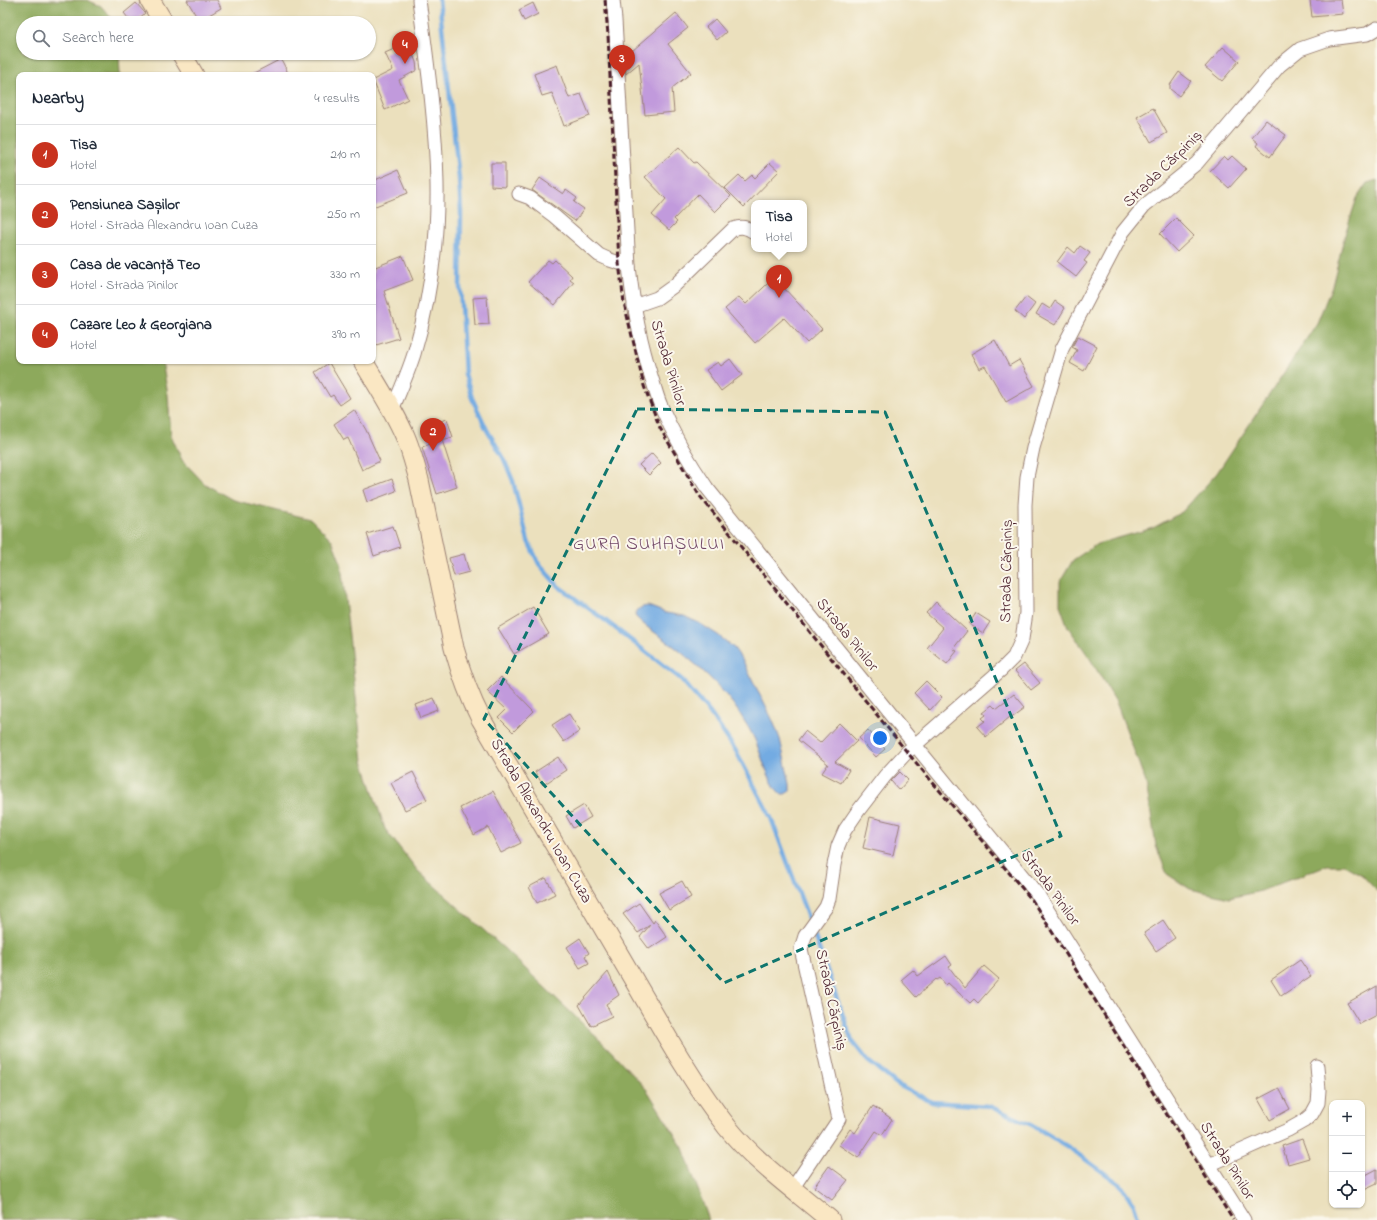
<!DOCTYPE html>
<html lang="en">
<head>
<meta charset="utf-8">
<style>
  body { margin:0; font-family:"Indie Flower",sans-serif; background:#f6f6f7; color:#1f2937 }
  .controls { position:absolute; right:12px; bottom:12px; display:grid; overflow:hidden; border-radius:8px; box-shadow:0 1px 3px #0004 }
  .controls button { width:36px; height:36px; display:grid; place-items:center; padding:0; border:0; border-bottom:1px solid #e0e1e3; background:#fff; color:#1f2937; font:20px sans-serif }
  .you { position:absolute; left:880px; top:738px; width:14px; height:14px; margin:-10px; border:3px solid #fff; border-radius:50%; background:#1a73e8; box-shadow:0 0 0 6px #1a73e833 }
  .badge { display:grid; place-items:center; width:26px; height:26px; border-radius:50%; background:#c8321e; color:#fff; font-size:13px; font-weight:700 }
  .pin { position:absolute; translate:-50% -33px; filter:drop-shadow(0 1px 2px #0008) }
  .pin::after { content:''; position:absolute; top:21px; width:14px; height:12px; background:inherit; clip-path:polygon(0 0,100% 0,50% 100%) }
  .popup { position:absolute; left:751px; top:200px; width:56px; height:52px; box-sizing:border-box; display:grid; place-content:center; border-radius:8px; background:#fff; filter:drop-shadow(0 1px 3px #0005); font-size:13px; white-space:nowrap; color:#747a83 }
  .popup b { font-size:15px; color:#1f2937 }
  .popup::after { content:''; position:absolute; left:50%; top:100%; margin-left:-8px; border:8px solid transparent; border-top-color:#fff }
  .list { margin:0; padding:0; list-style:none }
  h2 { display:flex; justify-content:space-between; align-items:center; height:52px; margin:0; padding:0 16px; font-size:17px }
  h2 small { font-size:13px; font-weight:400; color:#747a83 }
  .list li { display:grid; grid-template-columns:26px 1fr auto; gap:12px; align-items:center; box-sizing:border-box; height:60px; padding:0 16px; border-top:1px solid #e0e1e3 }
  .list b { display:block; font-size:15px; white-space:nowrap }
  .list p { margin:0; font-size:13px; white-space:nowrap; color:#747a83 }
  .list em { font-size:13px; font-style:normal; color:#747a83 }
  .icon { flex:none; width:22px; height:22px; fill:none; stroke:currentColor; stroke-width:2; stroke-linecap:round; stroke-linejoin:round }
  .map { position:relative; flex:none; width:1377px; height:1220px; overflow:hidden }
  .search { position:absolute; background:#fff; box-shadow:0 1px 3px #0004; left:16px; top:16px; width:360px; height:44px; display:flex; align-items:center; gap:10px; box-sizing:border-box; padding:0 14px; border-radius:22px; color:#747a83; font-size:15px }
  .panel { position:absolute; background:#fff; box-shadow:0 1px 3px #0004; left:16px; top:72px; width:360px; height:292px; border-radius:8px }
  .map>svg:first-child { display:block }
  .forest { fill:#8da95b; stroke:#6c6443 }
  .water { fill:#73abe2; stroke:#5e6586 }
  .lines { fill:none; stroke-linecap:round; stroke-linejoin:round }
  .stream { stroke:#73abe2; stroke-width:4.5 }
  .building { fill:#c19adc }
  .street-casing { stroke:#9a8074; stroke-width:15 }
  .secondary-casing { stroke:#9a8074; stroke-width:21 }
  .street { stroke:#fff; stroke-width:13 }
  .secondary { stroke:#fae7c3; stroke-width:19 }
  .rail { stroke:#4a1f2b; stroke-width:3; stroke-dasharray:6 3; stroke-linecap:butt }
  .marked { fill:none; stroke:#0f766e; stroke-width:3; stroke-dasharray:8 5; stroke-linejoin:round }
  .labels { text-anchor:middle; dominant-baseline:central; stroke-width:4; stroke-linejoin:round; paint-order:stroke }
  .street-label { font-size:16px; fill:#4a1f2b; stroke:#fbf7ec }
  .quarter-label { font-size:18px; letter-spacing:1px; fill:#744a69; stroke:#fbf7ec }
</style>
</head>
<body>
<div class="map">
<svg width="1377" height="1220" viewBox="0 0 1377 1220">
  <rect width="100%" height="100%" fill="#fbf7ec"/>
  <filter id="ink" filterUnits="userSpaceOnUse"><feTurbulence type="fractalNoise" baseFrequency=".025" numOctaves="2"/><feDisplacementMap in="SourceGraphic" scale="8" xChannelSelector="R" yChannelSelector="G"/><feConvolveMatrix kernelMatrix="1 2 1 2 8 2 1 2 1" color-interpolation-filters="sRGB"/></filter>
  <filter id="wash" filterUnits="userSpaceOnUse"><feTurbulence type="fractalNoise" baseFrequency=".012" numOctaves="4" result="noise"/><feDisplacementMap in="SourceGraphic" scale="16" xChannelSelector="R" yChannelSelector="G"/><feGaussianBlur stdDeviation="0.9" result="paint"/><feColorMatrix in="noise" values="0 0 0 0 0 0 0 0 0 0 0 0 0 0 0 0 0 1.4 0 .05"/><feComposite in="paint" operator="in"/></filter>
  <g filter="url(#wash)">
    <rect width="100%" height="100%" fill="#ebe0bd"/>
    <g class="forest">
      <path d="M0,0h87l14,6 12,14 1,3h-91v30h96l1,22h-101v286h143l6,34 3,40 11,25 23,24 28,16 78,19 21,21 9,23 22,198 22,68 33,42 90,81 103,99 36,39 36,58 26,72h-709z"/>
      <path d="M1377,180v711l-15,-16 -18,-10h-17l-66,26 -32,7 -39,-9 -23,-15 -11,-28 -10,-63 -30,-81 -27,-45 -21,-30 -8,-22v-23l13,-22 24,-16 56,-16 29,-16 35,-39 100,-150 15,-37 14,-55 11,-33 10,-15z"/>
    </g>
    <path class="water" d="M648,606l18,7 18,3 15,7 19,12 16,13 9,13 30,60 7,18 10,45v7l-5,3c-2,0 -4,0 -5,-1 -10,-7 -20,-42 -25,-53 -4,-9 -10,-18 -15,-26 -18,-28 -43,-49 -69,-70 -12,-9 -26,-17 -36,-28 2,-8 6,-9 13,-10z"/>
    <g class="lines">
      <path class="stream" d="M439,0l20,179 2,33 -1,75 5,87 7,24 15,32 16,27 10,24 15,60 11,23 19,22 48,35 75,58 29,34 26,38 35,67 32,86 49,137 16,20 30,24 34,17 57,4 45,20 34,21 53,38 13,20 5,15"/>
    </g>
    <g id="blocks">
      <g class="building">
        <path d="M187,0h30l4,8 -22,13z"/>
        <path d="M1310,0h31l2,14 -31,3z"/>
        <path d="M136,3l9,10 -11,10h-2l-8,-10z"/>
        <path d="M533,3l5,11 -14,7 -5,-11z"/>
        <path d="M676,13l12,15 -20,16 23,29 -19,15 2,24 -29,3 -6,-52 -13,11 -1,-17z"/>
        <path d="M715,19l11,13 -9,8 -11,-13z"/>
        <path d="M408,43l8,19 1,8 -18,10 9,19 -23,11 -12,-30 20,-10 -8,-17z"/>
        <path d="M1223,47l16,14 -17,20 -17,-14z"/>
        <path d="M281,59l8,16h-39z"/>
        <path d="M557,65l12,33 12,-4 9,22 -26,10 -12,-33 -10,3 -8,-22z"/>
        <path d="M1179,72l12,9 -12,15 -9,-7v-4z"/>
        <path d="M1153,108l14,25 -16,9 -14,-25z"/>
        <path d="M1266,120l20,15 -16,22 -14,-11 2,-3 -6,-5z"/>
        <path d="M679,147l15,16 2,-1 35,34 -16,16 -17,-18 -24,25 3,3 -8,8 -17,-15 14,-16 -21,-22z"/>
        <path d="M1224,156l4,4 4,-4 14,13 -17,19 -19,-17z"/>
        <path d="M491,163h14v24l-14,-1z"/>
        <path d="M770,163l9,8 -35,36 -19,-19 14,-13 6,6 7,-6 3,3z"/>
        <path d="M398,170l10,23 -35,14v-26z"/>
        <path d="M540,178l23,16 3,-4 11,8 -3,4 10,7 -9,12 -43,-31z"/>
        <path d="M1176,218l18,18 -17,16 -17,-18z"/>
        <path d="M1080,246l10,7 -6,8 3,2 -11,14 -19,-15 11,-15 7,6z"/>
        <path d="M403,256l10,24 -29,11 15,47 -26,8v-78z"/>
        <path d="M548,260l4,3 3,-3 17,16 -2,3 4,3 -19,23 -27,-23z"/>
        <path d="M779,273l8,9 -4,5 39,42 -15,14 -23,-25 -29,25 -30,-34 14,-12 7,7z"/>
        <path d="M487,297l2,27 -14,1 -2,-27z"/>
        <path d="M1026,297l9,7 -11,15 -9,-8z"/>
        <path d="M1055,301l10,7 -10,17 -19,-11 6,-10 8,5z"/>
        <path d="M1078,336l19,10 -13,25 -14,-8 7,-13 -5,-3z"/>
        <path d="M995,340l14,26 10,-6 15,26 -28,16 -21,-36 -6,3 -8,-15z"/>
        <path d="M730,359l12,16 -21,16 -15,-21 12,-8 3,4z"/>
        <path d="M329,363l21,35 -10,7 -7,-10 -3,2 -15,-25z"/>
        <path d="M354,410l12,20 14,31 -18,9 -14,-32 -4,2 -10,-16z"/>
        <path d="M447,419l6,18 -11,3 15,47 -20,7 -15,-47 8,-3 -5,-17z"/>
        <path d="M652,453l9,10 -12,12 -10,-10z"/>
        <path d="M392,479l4,12 -29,11 -4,-12z"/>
        <path d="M393,526l7,21 -26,9 -7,-22z"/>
        <path d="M464,554l5,18 -15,4 -5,-18z"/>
        <path d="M936,602l31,29 -14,18 4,2 -10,13 -20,-16 16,-20 -17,-15z"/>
        <path d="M533,607l16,27 -35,20 -16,-26z"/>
        <path d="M976,613l14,9 -7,11 -14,-9z"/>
        <path d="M1024,664l16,19 -9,7 -16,-19z"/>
        <path d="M501,677l33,34 -21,21 -14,-14 8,-8 -20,-19z"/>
        <path d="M926,681l16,16 -12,13 -16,-17z"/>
        <path d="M1014,694l11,13 -15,11v-1l-24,20 -9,-10 8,-6 -3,-3 4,-3 -2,-3 9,-7 3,3z"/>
        <path d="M434,698l5,13 -18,7 -5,-13z"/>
        <path d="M569,714l11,17 -16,11 -12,-17z"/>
        <path d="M839,723l18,18 -22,21 14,8 -8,13 -19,-10 6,-9 -30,-24 7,-9 15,12z"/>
        <path d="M868,730l17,19 -9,8 -17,-19z"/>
        <path d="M558,757l8,13 -23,15 -8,-13z"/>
        <path d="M413,772l14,28 -22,10 -14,-27z"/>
        <path d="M900,772l8,8 -9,10 -8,-9z"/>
        <path d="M493,791l28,52 -20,10 -13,-26 -14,8 -14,-27z"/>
        <path d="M584,805l7,12 -18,11 -7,-12z"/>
        <path d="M870,817l30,7 -7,31 -30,-7z"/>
        <path d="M546,878l9,16 -18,9 -8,-16z"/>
        <path d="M682,881l9,16 -22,13 -10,-17z"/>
        <path d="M639,903l14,20 2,-3 12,17 -18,12 -9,-12 10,-12 -12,8 -15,-19z"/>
        <path d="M1163,920l12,18 -19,13 -12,-18z"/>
        <path d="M580,938l9,15 -4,3 4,7 -9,5 -13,-21z"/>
        <path d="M946,956l6,9 -3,2 16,21 19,-22 15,13 -21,24 -4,-4 -4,4 -22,-20 -2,2 -6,-7 -3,2 -1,-1 -20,18 -15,-17 12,-10 5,6z"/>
        <path d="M1300,960l11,16 -30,20 -10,-16z"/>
        <path d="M608,972l11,23 -13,9 6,12 -21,10 -12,-21z"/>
        <path d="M1377,986v29l-17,9 -13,-21z"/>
        <path d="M1279,1088l11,21 -20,11 -12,-21z"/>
        <path d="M873,1106l19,13 -10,16 -6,-4 -18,27 -19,-13 11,-16 5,4z"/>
        <path d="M1302,1139l7,19 -21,6 -6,-18z"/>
        <path d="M829,1166l19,14 -16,20 -18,-13z"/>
        <path d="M1377,1169v15l-15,7v-14z"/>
      </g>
    </g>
  </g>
  <g filter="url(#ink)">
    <use href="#blocks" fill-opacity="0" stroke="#9a8074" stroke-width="1"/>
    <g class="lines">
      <g class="street-casing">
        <g id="street">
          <path d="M613,0l2,20 14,246c4,38 11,76 23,113 3,9 5,18 9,27 12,28 28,56 46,82l208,257 123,150 206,325"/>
          <path d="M519,194l11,4 24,18 45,39 11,5 19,6"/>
          <path d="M634,306l23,-8 18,-13 58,-56c9,-3 13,-2 21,3"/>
          <path d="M392,410c8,-19 16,-37 22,-56 16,-54 24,-114 23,-170 -1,-61 -10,-124 -18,-184"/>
          <path d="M1209,1165l79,-35 16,-9 8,-7 6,-11 1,-13 -2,-24"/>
          <path d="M792,1189l47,-70 -38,-170 4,-13 21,-29 3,-8 5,-34 4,-19 7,-16 13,-19 27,-35 22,-24 95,-83 12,-12 8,-18 4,-26 -1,-108 2,-28 6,-29 29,-99 61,-117 21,-26 53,-43 82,-97 21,-17 29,-10 38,-5 10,-6"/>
        </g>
      </g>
      <g class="secondary-casing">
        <g id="secondary">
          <path d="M150,0l14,23"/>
          <path d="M181,53l13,22"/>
          <path d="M363,361c14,24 31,49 42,75 6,14 10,29 14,44l35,168c7,25 15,48 27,71 49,84 98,167 147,251 30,51 62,110 99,157 29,36 68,63 103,93"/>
        </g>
      </g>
      <use href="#street" class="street"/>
      <use href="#secondary" class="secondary"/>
      <path class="rail" d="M605,0l3,35 11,228 5,40 20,83 16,42 39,67 208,257 125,148 201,320"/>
    </g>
  </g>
  <path class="marked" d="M637,409l248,3 176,424 -337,147 -240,-264z"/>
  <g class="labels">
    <g class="street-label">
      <text transform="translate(1163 169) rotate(-44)">Strada Cărpiniș</text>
      <text transform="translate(668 363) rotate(73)">Strada Pinilor</text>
      <text transform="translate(1007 571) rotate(-89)">Strada Cărpiniș</text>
      <text transform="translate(847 635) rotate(51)">Strada Pinilor</text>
      <text transform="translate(541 821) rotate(60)">Strada Alexandru Ioan Cuza</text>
      <text transform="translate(1050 888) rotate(54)">Strada Pinilor</text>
      <text transform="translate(831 1000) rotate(78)">Strada Cărpiniș</text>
      <text transform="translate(1227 1161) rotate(58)">Strada Pinilor</text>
    </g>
    <g class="quarter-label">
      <text x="649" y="545">GURA SUHAȘULUI</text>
    </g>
  </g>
</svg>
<div class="controls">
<button>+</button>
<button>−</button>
<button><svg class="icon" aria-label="locate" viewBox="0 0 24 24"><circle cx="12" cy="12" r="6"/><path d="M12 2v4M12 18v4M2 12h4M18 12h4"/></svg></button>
</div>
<div class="you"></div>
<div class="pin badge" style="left:779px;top:298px">1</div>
<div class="popup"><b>Tisa</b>Hotel</div>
<div class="pin badge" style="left:433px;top:451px">2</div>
<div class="pin badge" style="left:622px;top:78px">3</div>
<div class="pin badge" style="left:405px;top:64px">4</div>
<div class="search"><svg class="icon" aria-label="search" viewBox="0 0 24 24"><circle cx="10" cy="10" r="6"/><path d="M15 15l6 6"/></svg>Search here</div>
<section class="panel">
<h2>Nearby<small>4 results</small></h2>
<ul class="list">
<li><span class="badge">1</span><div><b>Tisa</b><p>Hotel</p></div><em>210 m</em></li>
<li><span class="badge">2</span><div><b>Pensiunea Sașilor</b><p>Hotel · Strada Alexandru Ioan Cuza</p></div><em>250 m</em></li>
<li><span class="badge">3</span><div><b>Casa de vacanță Teo</b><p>Hotel · Strada Pinilor</p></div><em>330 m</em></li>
<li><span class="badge">4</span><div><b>Cazare Leo &amp; Georgiana</b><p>Hotel</p></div><em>390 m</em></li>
</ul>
</section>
</div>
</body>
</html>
